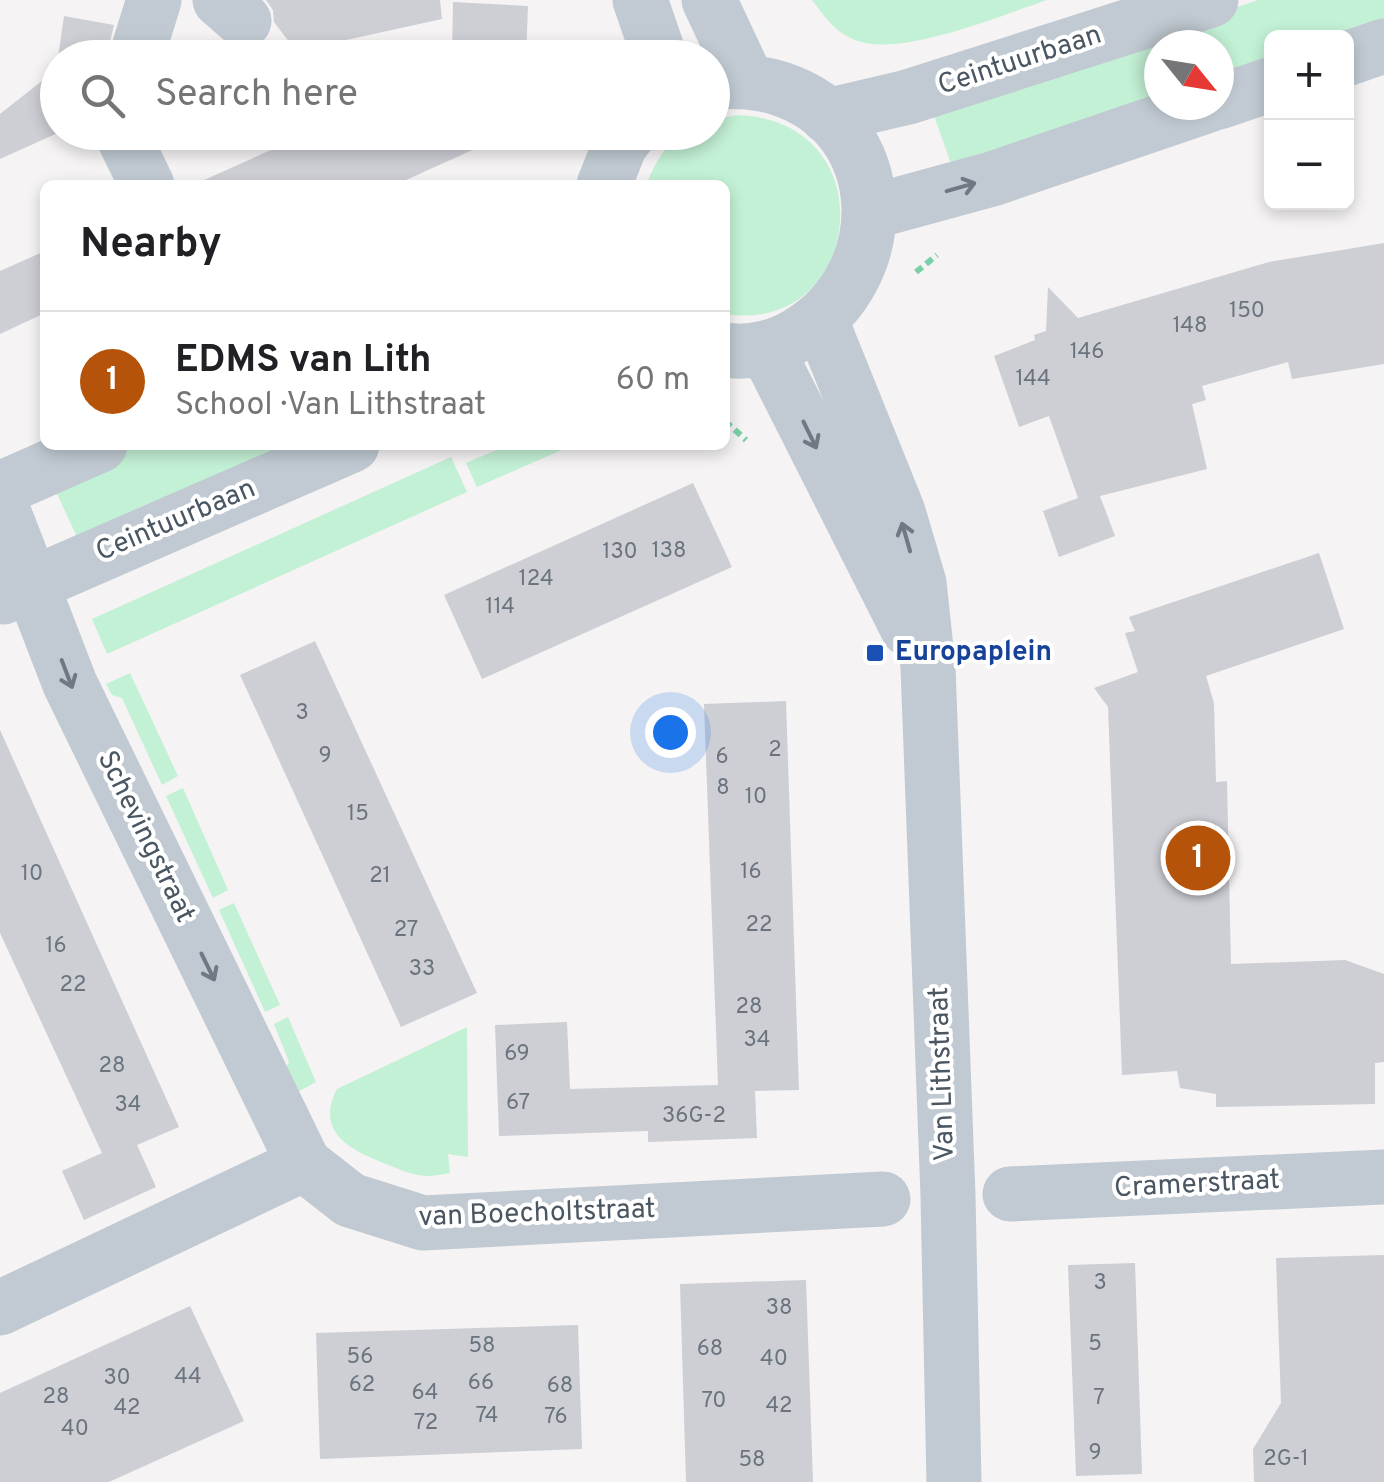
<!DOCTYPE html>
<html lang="en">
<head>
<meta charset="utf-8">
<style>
  body { margin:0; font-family:Overpass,sans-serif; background:#f6f6f6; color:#202124 }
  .controls { position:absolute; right:30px; top:30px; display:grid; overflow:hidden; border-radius:15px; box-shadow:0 5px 15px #0003 }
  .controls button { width:90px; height:90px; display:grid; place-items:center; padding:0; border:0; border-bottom:2px solid #e0e0e0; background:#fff; color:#202124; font:50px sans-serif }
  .compass { position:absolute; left:1144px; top:30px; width:90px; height:90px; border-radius:50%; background:#fff; box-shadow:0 5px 15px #0003; rotate:120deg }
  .you { position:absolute; left:670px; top:732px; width:35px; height:35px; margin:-25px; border:8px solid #fff; border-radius:50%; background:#1a73e8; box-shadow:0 0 0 15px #1a73e833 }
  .badge { display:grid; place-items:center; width:65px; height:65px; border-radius:50%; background:#b45309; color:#fff; font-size:32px; font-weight:700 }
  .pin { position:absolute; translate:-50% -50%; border:5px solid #fff; box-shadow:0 2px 10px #0006 }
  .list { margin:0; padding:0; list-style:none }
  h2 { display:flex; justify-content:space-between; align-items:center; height:130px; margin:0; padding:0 40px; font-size:42px }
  h2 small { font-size:32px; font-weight:400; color:#757577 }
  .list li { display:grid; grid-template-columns:65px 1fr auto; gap:30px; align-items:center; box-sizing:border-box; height:140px; padding:0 40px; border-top:2px solid #e0e0e0 }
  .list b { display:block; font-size:38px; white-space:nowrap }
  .list p { margin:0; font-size:32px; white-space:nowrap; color:#757577 }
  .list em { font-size:32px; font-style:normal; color:#757577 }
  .icon { flex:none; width:55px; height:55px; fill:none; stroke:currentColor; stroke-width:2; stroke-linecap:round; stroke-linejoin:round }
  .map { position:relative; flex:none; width:1384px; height:1482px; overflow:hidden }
  .search { position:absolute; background:#fff; box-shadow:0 5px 15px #0003; left:40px; top:40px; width:690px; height:110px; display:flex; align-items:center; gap:25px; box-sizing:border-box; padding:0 35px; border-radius:55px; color:#757577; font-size:38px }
  .panel { position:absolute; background:#fff; box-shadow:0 5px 15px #0003; left:40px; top:180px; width:690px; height:270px; border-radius:15px }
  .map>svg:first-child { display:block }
  .green { fill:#c3f1d5 }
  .building { fill:#cdcfd5 }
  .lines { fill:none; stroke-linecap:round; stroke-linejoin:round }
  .path { stroke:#7ad0a6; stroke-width:6; stroke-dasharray:8 5; stroke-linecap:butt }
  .minor { stroke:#c1cad2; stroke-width:55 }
  .oneway { stroke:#6e7983 }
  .transit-dot { fill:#1a4fb4; stroke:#fff; stroke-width:4 }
  .labels { text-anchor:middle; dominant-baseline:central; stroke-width:8; stroke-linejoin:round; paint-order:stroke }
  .number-label { font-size:22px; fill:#6b747e }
  .street-label { font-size:28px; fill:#4a5661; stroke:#fff }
  .transit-label { font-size:28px; font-weight:bold; fill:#164399; stroke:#fff; text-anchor:start }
</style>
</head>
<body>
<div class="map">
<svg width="1384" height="1482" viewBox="0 0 1384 1482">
  <rect width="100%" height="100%" fill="#f5f3f3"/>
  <g class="green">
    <path d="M812,0h235c-45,15 -145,57 -189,41 -22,-7 -33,-24 -46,-41z"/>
    <path d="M1258,0h126v31l-38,7h-74l-1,31 -52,18v-42h-60v60l-203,73 -24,-68z"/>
    <path d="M737,115c152,5 126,221 -12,199v-129h-79c7,-17 21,-47 41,-52 7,-2 18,0 25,-1l1,-12z"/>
    <path d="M137,445h179l-233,105 -31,-67z"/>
    <path d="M497,445h76l-96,42 -11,-24 33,-14z"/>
    <path d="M451,457l16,35 -360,162 -15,-35z"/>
    <path d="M130,673l48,103 -16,9 -40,-87 -10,-3 -6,-11z"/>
    <path d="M183,788l45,102 -15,8 -47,-102z"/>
    <path d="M234,903l46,102 -15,7 -46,-102z"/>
    <path d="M288,1017l28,65 -22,12 -11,-21 6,-11 -15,-38z"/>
    <path d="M467,1027l1,130 -20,-3 2,19c-7,1 -16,3 -23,3 -12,0 -27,-6 -38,-11 -37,-14 -75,-32 -52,-76z"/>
  </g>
  <g class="building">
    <path d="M266,0h174l2,19 -146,32 -22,-29 -1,-12z"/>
    <path d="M453,2l75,4 -2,52h-74z"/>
    <path d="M64,16l50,9 -8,33h-48z"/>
    <path d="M58,63v69h2l-60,27v-45l57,-45z"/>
    <path d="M311,132h201l-117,53h-202z"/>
    <path d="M1384,243v121l-92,15 -4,-17 -86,24 4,14 -14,4 15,65 -107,27 15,40 -56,21 -16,-46 35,-13 -29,-82 -30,11 -25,-71 41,-16 -1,-5 12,-4 2,-44 30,31 191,-56z"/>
    <path d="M45,251v62l-45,21v-63z"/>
    <path d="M693,483l39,84 -250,112 -38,-84z"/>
    <path d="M1319,553l25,76 -138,47 8,27 2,79 11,-1 4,183 114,-4 39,14v88l-9,1v41l-159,3v-13l-36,-6 -3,-17 -55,4 -14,-368 -14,-19 44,-16 -13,-39 10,-2 -6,-14z"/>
    <path d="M315,641l162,352 -76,34 -161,-352z"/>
    <path d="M786,701l13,389 -44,1 2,47 -109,4v-11l-149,5 -4,-111 72,-3 3,67 148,-4 -14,-381z"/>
    <path d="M0,730l179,397 -42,18 19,42 -72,33 -22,-49 40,-18 -102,-220z"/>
    <path d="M1384,1255v227h-130l-1,-33 28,-46 -5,-145z"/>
    <path d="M1135,1263l7,211 -66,2 -8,-211z"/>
    <path d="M806,1280l7,202h-127l-6,-198z"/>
    <path d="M190,1306l54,115 -135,61h-109v-89z"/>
    <path d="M578,1325l4,124 -262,10 -4,-126z"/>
  </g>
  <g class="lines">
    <g class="path">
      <path d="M916,272l21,-17"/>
      <path d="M725,421l21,19"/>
    </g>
    <g class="minor">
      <path d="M220,0l24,21"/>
      <path d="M640,0l20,58"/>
      <path d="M709,0l38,81"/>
      <path d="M136,58l18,-58"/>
      <path d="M1346,59l38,-13"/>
      <path d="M712,82c24,-1 46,-1 69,7 112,37 116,186 18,245 -21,13 -49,20 -74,16"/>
      <path d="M1219,102l53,-18"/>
      <path d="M827,116l81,-19 303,-97"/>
      <path d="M121,132l26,53"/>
      <path d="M604,185l16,-40 10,-13"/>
      <path d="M871,212l121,-33 217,-74"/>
      <path d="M821,321l77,191 21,71 9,84 20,529 6,286"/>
      <path d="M766,348l142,281"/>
      <path d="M0,489l100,-44"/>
      <path d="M0,503l70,181 234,480"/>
      <path d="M3,597l349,-152"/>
      <path d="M1010,1194l374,-17"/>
      <path d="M0,1308l304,-144 46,36 73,23 460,-24"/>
    </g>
  </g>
  <defs><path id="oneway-shaft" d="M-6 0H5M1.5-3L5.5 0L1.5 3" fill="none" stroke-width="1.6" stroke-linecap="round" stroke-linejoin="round" transform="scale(2.5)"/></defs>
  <g class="oneway">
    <use href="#oneway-shaft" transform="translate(961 187) rotate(-16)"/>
    <use href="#oneway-shaft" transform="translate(810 435) rotate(64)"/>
    <use href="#oneway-shaft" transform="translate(906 537) rotate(-106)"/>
    <use href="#oneway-shaft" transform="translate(67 674) rotate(69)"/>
    <use href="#oneway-shaft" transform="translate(208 967) rotate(64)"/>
  </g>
  <rect class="transit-dot" x="865" y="643" width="20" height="20" rx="5"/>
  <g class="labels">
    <g class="number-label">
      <text x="1247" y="311">150</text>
      <text x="1190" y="326">148</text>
      <text x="1087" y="352">146</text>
      <text x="1033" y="379">144</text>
      <text x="669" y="551">138</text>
      <text x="620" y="552">130</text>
      <text x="536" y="579">124</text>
      <text x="500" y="607">114</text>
      <text x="302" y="713">3</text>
      <text x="775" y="750">2</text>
      <text x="325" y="756">9</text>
      <text x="722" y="757">6</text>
      <text x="723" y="788">8</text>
      <text x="756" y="797">10</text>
      <text x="358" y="814">15</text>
      <text x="751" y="872">16</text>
      <text x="32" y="874">10</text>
      <text x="380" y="876">21</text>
      <text x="759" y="925">22</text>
      <text x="406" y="930">27</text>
      <text x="56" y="946">16</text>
      <text x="422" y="969">33</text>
      <text x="73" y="985">22</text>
      <text x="749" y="1007">28</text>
      <text x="757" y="1040">34</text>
      <text x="517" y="1054">69</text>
      <text x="112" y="1066">28</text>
      <text x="518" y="1103">67</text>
      <text x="128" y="1105">34</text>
      <text x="694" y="1116">36G-2</text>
      <text x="1100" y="1283">3</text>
      <text x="779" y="1308">38</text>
      <text x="1095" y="1344">5</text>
      <text x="482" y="1346">58</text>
      <text x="710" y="1349">68</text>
      <text x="360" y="1357">56</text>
      <text x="774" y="1359">40</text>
      <text x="188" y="1377">44</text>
      <text x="117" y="1378">30</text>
      <text x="481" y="1383">66</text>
      <text x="362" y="1385">62</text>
      <text x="560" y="1386">68</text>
      <text x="425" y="1393">64</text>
      <text x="56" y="1397">28</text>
      <text x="1099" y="1398">7</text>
      <text x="714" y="1401">70</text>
      <text x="779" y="1406">42</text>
      <text x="127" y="1408">42</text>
      <text x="487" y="1416">74</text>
      <text x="556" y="1417">76</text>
      <text x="426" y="1423">72</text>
      <text x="75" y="1429">40</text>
      <text x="1095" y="1453">9</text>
      <text x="1286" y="1459">2G-1</text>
      <text x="752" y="1460">58</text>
    </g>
    <g class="street-label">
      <text transform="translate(1020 61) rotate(-18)">Ceintuurbaan</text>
      <text transform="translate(176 521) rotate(-23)">Ceintuurbaan</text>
      <text transform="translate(145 837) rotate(64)">Schevingstraat</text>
      <text transform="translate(943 1074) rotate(-92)">Van Lithstraat</text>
      <text transform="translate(1197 1185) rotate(-3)">Cramerstraat</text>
      <text transform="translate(537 1214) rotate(-2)">van Boecholtstraat</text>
    </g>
    <g class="transit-label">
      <text x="895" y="653">Europaplein</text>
    </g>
  </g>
</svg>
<div class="controls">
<button>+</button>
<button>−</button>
</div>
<svg class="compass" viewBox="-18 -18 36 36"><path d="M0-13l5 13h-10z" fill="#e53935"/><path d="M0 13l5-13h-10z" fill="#757577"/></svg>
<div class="you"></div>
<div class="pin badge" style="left:1198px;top:858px">1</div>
<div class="search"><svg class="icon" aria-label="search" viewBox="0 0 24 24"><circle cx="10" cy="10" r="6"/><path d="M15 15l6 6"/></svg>Search here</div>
<section class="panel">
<h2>Nearby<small></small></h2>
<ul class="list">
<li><span class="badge">1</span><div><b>EDMS van Lith</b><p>School · Van Lithstraat</p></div><em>60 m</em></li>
</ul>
</section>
</div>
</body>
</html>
